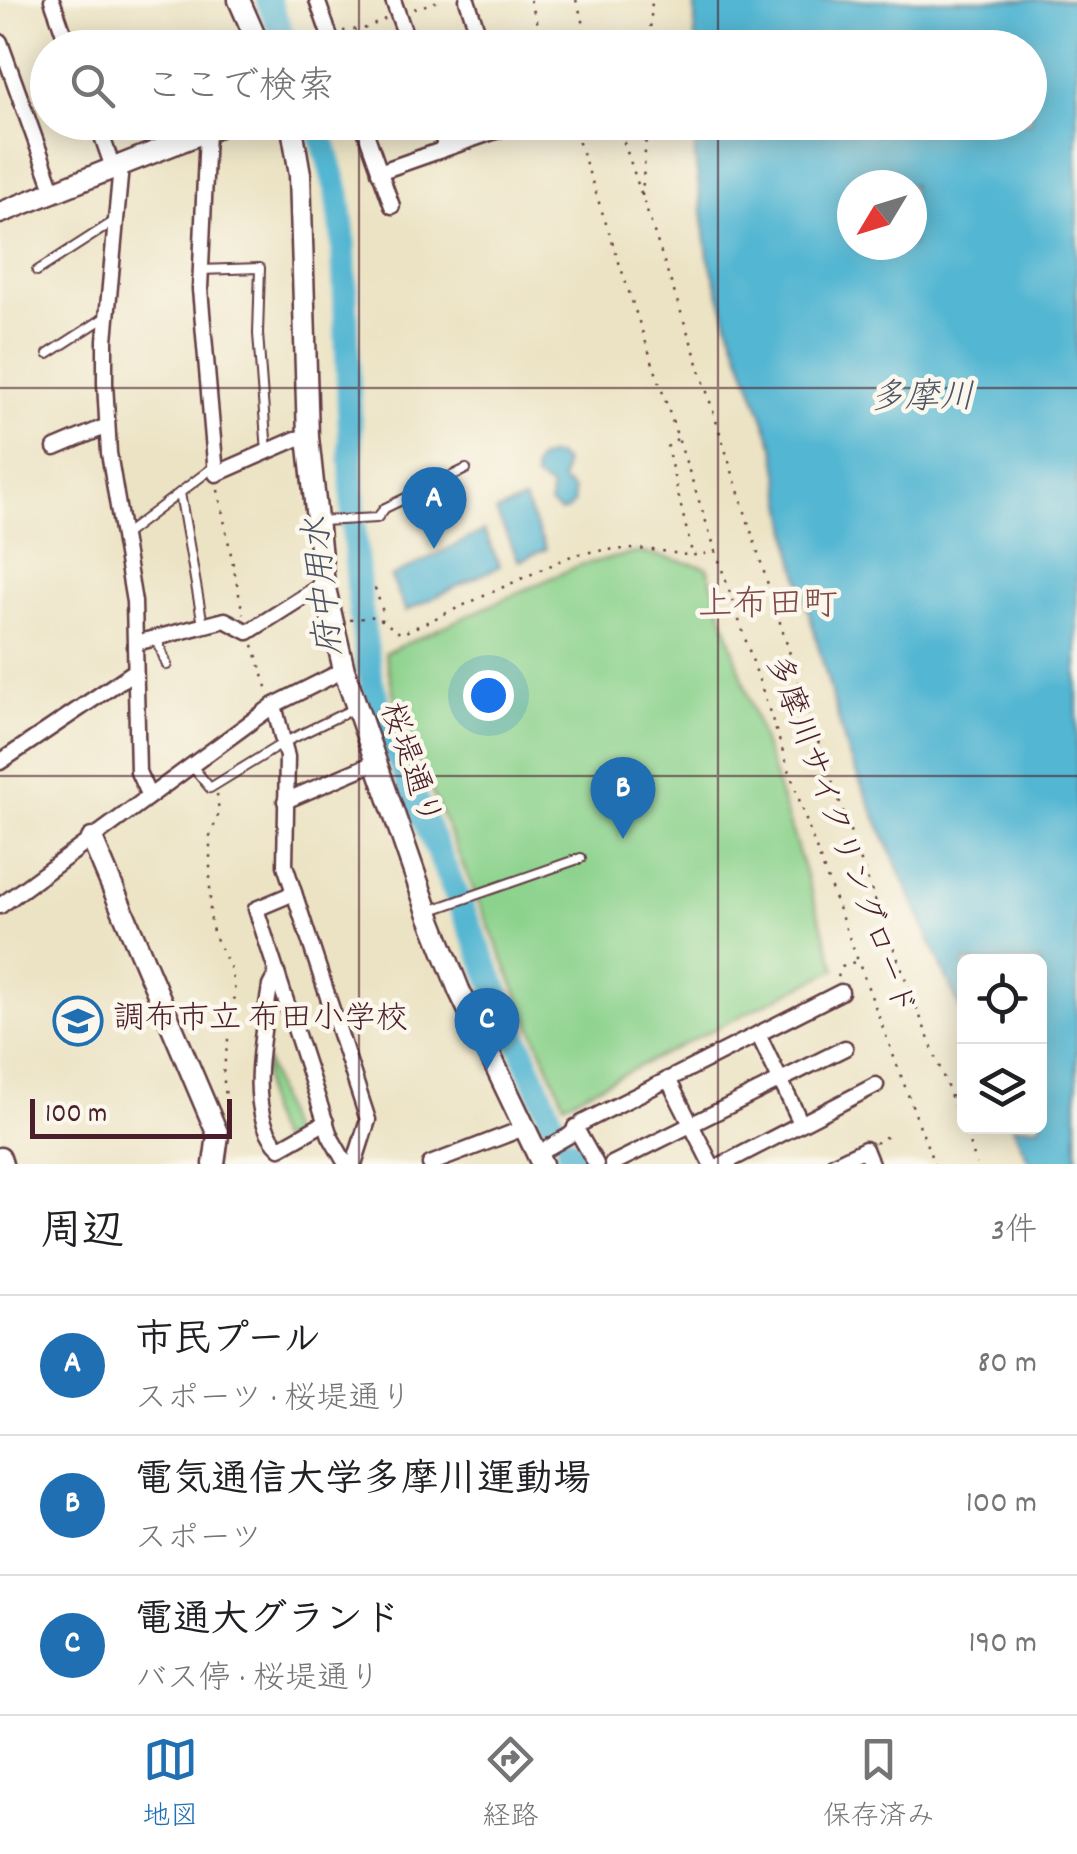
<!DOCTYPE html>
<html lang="ja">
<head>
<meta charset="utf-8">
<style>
  body { margin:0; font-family:Dekko,"Klee One",sans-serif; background:#f6f6f6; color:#202124 }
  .controls { position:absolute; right:30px; bottom:30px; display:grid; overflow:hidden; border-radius:15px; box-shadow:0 5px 25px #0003 }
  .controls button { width:90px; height:90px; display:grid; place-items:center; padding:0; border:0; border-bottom:2px solid #e0e0e0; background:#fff; color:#202124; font:50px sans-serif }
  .compass { position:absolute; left:837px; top:170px; width:90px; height:90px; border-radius:50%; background:#fff; box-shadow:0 5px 25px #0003; rotate:232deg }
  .scale { position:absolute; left:30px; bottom:25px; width:202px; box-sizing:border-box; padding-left:10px; border:5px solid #4a1f2b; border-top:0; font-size:28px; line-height:35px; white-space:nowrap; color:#4a1f2b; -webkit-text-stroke:8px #fbf7ec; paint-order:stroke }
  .you { position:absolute; left:488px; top:695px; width:35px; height:35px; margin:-25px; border:8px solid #fff; border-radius:50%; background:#1a73e8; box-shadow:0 0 0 15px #1a73e833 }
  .badge { display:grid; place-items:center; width:65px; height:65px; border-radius:50%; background:#1f6fb2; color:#fff; font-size:32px; font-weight:700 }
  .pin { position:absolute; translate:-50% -82px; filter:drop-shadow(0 2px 5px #0008) }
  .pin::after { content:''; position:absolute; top:52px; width:35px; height:30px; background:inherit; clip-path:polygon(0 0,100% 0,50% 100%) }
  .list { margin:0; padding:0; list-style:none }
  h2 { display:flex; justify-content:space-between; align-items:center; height:130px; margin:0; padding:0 40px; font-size:42px }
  h2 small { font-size:32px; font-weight:400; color:#757577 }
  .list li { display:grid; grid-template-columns:65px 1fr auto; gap:30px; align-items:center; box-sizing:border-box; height:140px; padding:0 40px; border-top:2px solid #e0e0e0 }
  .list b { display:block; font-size:38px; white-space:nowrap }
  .list p { margin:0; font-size:32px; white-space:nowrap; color:#757577 }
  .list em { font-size:32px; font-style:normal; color:#757577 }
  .icon { flex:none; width:55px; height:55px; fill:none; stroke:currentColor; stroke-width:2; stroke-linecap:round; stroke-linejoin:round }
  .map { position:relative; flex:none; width:1077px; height:1164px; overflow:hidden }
  .search { position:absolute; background:#fff; box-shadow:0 5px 25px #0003; left:30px; right:30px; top:30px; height:110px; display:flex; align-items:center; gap:25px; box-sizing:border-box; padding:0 35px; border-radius:55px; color:#757577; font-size:38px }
  .sheet { height:550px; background:#fff }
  nav { display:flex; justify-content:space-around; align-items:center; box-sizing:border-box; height:140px; border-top:2px solid #e0e0e0; background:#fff; font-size:28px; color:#757577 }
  nav a { display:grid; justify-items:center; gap:5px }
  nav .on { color:#1f6fb2 }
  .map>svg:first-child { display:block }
  .green { fill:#8bd28c; stroke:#6a785c; stroke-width:2.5 }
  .water { fill:#53b6d2; stroke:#4e6a7e; stroke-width:2.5; fill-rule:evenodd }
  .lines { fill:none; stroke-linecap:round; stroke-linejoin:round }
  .river { stroke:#53b6d2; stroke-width:25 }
  .lane-casing { stroke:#623c42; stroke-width:12 }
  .street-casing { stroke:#623c42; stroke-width:19 }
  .secondary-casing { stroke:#623c42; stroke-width:25 }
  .path { stroke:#623c42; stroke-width:2.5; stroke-dasharray:2.5 8; stroke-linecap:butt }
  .lane { stroke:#fff; stroke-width:8 }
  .street { stroke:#fff; stroke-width:14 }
  .secondary { stroke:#fff; stroke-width:20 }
  .grid { fill:none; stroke:#4a1f2b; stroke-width:2.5; stroke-opacity:0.55 }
  .labels { text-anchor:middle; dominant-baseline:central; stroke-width:9; stroke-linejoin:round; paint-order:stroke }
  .street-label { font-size:32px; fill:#4a1f2b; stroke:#fbf7ec }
  .poi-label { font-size:32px; fill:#4a1f2b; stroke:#fbf7ec; text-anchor:start }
  .water-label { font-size:35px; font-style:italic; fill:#4d5465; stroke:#fbf7ec }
  .neighbourhood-label { font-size:35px; fill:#814b4a; stroke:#fbf7ec }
</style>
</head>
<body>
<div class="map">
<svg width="1077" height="1164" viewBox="0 0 1077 1164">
  <rect width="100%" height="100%" fill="#fbf7ec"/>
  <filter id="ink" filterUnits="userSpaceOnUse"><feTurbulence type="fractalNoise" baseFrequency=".01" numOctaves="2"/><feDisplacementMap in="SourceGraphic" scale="20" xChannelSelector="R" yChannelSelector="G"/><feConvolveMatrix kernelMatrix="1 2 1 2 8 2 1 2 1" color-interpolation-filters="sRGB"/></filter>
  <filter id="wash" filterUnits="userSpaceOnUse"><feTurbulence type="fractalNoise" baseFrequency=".0048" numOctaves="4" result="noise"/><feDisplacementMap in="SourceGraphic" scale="40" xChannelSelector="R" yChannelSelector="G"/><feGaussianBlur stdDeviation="2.25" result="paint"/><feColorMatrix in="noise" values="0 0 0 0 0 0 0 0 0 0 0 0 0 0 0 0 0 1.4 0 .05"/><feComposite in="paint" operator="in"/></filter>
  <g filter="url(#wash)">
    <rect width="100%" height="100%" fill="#ece3c4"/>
    <g class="green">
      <path d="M640,552l67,15 129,402 -272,134 -167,-393 -12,-57 195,-88z"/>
      <path d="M266,1059l25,78 -12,3c-13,-23 -17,-55 -13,-81z"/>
    </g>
    <g class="water">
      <path d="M695,0h382v1164h-47l-17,-37 27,-1v-164h-76v55l-116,-263 -55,-200 -18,-105 -46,-124 -21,-69 -13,-99v-34l335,-1v-74l-335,-1zM912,185v60h-60v-60z"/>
      <path d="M547,456h9l8,6 -2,20 11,8 1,13 -6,7 -8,2 -10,-8 1,-16 -16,-10 -1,-10 4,-8z"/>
      <path d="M524,500l22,49 -27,12 -23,-49z"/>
      <path d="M484,531l16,35 -94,45 -15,-34z"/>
    </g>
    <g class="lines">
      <g class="river">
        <path d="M268,0l19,48"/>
        <path d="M318,122l20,72 5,42 11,296 6,74 11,75 15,48 170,401"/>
        <path d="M568,1149l10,15"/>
      </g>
    </g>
  </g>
  <g filter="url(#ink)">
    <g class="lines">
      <g class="lane-casing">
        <g id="lane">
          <path d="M200,270l60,-2 -2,66 9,118"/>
          <path d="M37,271l76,-49"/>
          <path d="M48,354l59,-38"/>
          <path d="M180,493l23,132"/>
          <path d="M321,521l56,-3 8,-10 81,-39"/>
          <path d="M124,535l91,-69"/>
          <path d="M156,637l11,28"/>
          <path d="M191,765l19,23 75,-46 70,-34"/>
          <path d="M432,910l149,-52"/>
        </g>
      </g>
      <g class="street-casing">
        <g id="street">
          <path d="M52,0l17,48"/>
          <path d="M317,0l17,48"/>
          <path d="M393,0l17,48"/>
          <path d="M467,0l16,48"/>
          <path d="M0,42l54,150"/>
          <path d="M97,122l16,46"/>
          <path d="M362,122l30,84"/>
          <path d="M437,122l9,26"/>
          <path d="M207,132l-7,157 16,185 80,-35 12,-2"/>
          <path d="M121,166l-16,174v43l4,70 25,149 4,170 10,22"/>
          <path d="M379,172l131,-46 -1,-4"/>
          <path d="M55,448l52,-22"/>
          <path d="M136,643l89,-23 23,12 76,-48"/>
          <path d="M274,705l13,52 -2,108 83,255 -14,44"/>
          <path d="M0,762l135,-91"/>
          <path d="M285,801l89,-38"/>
          <path d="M294,893l-38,16 74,227 16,28"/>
          <path d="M0,906l274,-201 70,-35"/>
          <path d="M277,973l-7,13c-6,43 -27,129 10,162l46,-26"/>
          <path d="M758,1034l43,89"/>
          <path d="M668,1079l43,85"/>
          <path d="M575,1127l21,37"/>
          <path d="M537,1154l33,-19 12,-12 259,-131"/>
          <path d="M430,1164l94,-36"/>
          <path d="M612,1164l233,-116"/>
          <path d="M723,1164l153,-79"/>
          <path d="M834,1164l31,-15 6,15"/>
        </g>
      </g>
      <g class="secondary-casing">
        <g id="secondary">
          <path d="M239,0l21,48"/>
          <path d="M291,122l9,52 8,263 16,147 20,86 84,242 31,78 83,174"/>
          <path d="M0,213l230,-91"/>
          <path d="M92,839l126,296 -4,29"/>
          <path d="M0,1158l2,6"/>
        </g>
      </g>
      <g class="path">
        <path d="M530,0l16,48"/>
        <path d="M576,0l16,48"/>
        <path d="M414,9l27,-9"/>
        <path d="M343,31l24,-3 20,-10"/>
        <path d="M649,48l3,-48"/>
        <path d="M572,122l240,716 122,326"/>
        <path d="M617,122l77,229 121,382 57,159 105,272"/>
        <path d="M642,196l5,-74"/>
        <path d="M677,439l-10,8 26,110"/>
        <path d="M218,490l25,124"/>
        <path d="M375,588l10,30"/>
        <path d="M350,620l26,-4 25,18 170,-78c27,-7 53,-8 81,-6 29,2 33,10 64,1"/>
        <path d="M253,645l15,45"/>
        <path d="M217,794l2,19 -9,23v79l3,17 18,37 4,23 -12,82 5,39"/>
        <path d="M838,977l4,-10 15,-6"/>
        <path d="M875,1143l16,-9"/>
      </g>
      <use href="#lane" class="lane"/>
      <use href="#street" class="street"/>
      <use href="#secondary" class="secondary"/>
    </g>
  </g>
  <path class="grid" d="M359,0v48M718,0v48M359,122v1042M718,122v1042M0,388h1077M0,776h1077"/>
  <defs>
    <g id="school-ring" transform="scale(2.5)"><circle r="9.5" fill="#fbf7ec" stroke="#1f6fb2" stroke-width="1.5"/><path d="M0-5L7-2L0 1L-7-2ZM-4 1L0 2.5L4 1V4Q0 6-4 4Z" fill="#1f6fb2"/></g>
  </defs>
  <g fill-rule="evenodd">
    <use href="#school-ring" x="78" y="1021"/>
  </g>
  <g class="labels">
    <g class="street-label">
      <text transform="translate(408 765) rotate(71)">桜堤通り</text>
      <text transform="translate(838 836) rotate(70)">多摩川サイクリングロード</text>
    </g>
    <g class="poi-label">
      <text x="113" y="1021">調布市立 布田小学校</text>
    </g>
    <g class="water-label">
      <text x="922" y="400">多摩川</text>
      <text transform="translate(326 586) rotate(-96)">府中用水</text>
    </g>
    <g class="neighbourhood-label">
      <text x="768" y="607">上布田町</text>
    </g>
  </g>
</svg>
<div class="controls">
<button><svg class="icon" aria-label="locate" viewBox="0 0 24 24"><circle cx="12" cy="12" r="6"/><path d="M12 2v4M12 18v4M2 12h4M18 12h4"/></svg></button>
<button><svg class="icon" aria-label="layers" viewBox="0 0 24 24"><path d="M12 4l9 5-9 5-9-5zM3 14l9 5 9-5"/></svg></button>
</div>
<svg class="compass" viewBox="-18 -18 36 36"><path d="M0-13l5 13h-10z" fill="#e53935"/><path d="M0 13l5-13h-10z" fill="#757577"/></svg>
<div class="scale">100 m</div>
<div class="you"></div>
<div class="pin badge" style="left:434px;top:549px">A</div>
<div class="pin badge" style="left:623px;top:839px">B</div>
<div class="pin badge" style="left:487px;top:1070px">C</div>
<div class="search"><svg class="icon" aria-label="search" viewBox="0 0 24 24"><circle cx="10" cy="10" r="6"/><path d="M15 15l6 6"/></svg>ここで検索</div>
</div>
<section class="sheet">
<h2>周辺<small>3件</small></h2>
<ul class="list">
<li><span class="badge">A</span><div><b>市民プール</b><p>スポーツ · 桜堤通り</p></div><em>80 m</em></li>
<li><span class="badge">B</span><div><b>電気通信大学多摩川運動場</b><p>スポーツ</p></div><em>100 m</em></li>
<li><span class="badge">C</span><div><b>電通大グランド</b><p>バス停 · 桜堤通り</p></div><em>190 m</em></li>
</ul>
</section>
<nav>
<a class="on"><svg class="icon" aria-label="map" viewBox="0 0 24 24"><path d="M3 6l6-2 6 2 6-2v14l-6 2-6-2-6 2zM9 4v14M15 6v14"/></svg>地図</a>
<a><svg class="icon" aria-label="directions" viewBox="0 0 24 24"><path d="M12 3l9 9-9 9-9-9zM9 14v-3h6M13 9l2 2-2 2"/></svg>経路</a>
<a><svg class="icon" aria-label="saved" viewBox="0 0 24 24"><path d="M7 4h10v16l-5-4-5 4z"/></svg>保存済み</a>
</nav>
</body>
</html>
